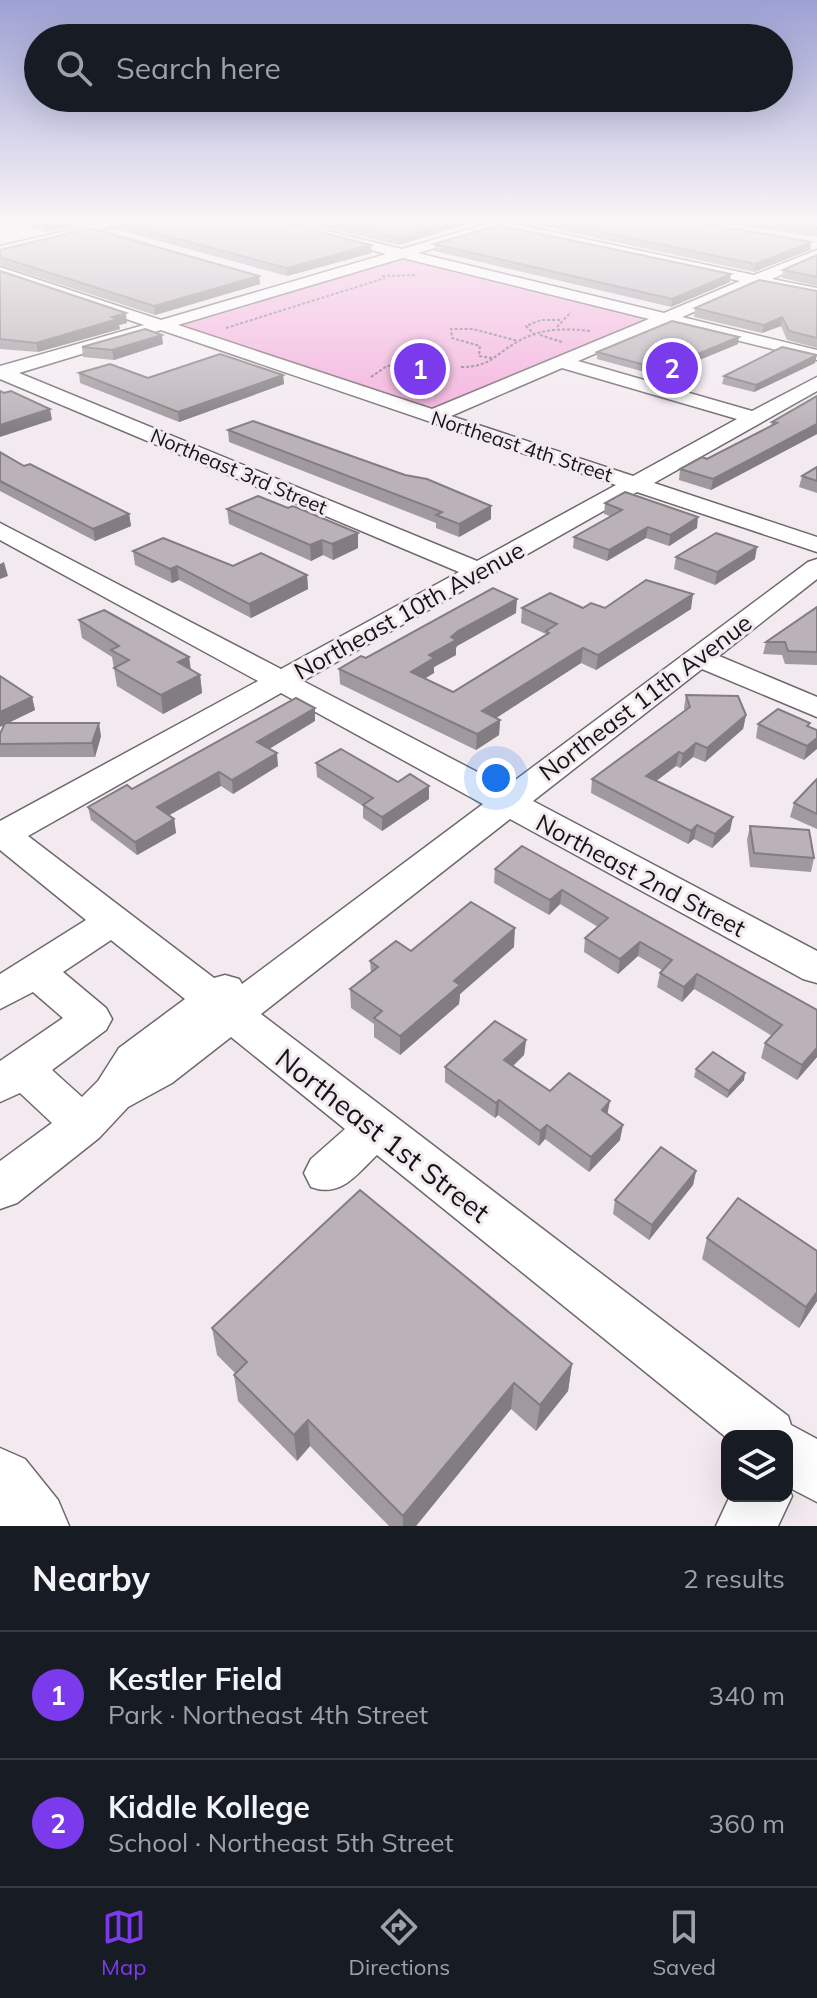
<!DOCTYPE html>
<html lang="en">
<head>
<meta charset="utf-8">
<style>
  body { margin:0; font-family:Mulish,sans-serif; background:#242831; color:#f1f3f6 }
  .controls { position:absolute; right:24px; bottom:24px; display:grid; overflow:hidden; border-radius:16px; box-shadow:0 8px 32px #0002 }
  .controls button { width:72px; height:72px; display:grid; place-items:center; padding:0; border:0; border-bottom:2px solid #363941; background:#171b24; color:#f1f3f6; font:40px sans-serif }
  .you { position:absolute; left:496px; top:778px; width:28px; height:28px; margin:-20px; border:6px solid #fff; border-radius:50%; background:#1a73e8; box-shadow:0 0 0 12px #1a73e833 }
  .badge { display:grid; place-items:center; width:52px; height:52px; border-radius:50%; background:#7c3aed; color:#fff; font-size:26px; font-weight:700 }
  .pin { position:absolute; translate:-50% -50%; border:4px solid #fff; box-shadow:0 2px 8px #0006 }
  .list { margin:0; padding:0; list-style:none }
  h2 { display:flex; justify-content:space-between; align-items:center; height:104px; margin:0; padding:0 32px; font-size:34px }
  h2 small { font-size:26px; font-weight:400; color:#9ea1a6 }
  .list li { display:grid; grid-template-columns:52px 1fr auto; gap:24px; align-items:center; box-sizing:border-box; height:128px; padding:0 32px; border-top:2px solid #363941 }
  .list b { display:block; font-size:30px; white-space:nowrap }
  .list p { margin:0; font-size:26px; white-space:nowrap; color:#9ea1a6 }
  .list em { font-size:26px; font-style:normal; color:#9ea1a6 }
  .icon { flex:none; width:44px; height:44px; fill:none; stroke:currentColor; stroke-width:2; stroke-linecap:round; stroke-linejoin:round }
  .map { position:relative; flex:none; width:817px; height:1526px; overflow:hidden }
  .search { position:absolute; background:#171b24; box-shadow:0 8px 32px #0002; left:24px; right:24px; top:24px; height:88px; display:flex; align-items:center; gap:20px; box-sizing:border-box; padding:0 28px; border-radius:44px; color:#9ea1a6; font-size:30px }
  .sheet { height:360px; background:#171b24 }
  nav { display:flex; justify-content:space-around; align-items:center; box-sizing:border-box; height:112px; border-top:2px solid #363941; background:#171b24; font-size:22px; color:#9ea1a6 }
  nav a { display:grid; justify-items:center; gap:4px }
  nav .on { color:#7c3aed }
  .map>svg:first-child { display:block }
  .green { fill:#f4b0dd }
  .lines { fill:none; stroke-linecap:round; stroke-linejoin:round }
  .minor-casing { stroke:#6f686c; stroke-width:3 }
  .major-casing { stroke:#6f686c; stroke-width:3 }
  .path { stroke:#7c767a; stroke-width:2; stroke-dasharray:3 2; stroke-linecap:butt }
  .minor { fill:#fff; fill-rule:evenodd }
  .major { fill:#fff; fill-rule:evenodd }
  .wall { fill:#a0999d }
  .shaded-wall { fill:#827d80 }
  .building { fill:#bab2b7; stroke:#827d80; stroke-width:2 }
  .labels { text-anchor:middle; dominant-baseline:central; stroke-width:6; stroke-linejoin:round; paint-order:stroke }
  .far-street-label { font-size:20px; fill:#161315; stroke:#f3eaf0 }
  .street-label { font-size:24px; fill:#161315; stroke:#f3eaf0 }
  .near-street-label { font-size:28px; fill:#161315; stroke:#f3eaf0 }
</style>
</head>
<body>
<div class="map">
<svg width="817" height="1526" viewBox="0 0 817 1526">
  <rect width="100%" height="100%" fill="#f3eaf0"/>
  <path class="green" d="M402,257l247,59 2,5 -211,88 -20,-2 -240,-81 2,-5z"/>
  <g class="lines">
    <g class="minor-casing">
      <g id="minor">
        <path d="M115,220h23l-138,34v-8z"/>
        <path d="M260,220h21l121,29 84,-25 3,-4h31l-5,4 239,51 63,-25v9l-45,20 45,9v10l-60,-13 -75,32 135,33v10l-150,-37 -89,38 174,50 65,-34v14l-163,92 163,54v15l-180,-60 -334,189 203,106 302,-225 9,-3v20l-98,77 98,41v20l-115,-48 -169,132 284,150v32l-14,-4 -293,-160 -249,195 527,402 3,9 26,14v63l-29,-15 4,9 -14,30h-62l14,-30h57v-60l-60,2 -350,-283c-21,20 -36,43 -66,32l-7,-14 7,-14 34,-30 -114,-92 -59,46 -44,24 -29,31 -82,65 -17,6v-48l52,-38 -32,-30 -20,9v-41l63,-43 -30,-26 -33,17v-35l86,-54 -86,-70v-29l258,-140 -258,-141v-17l281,146 178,-97 -459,-193v-13l144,-41 -144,-49v-9l161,53 225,-66zM499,229l241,52 -76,32 -246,-60zM403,258l246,61 -217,90 -254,-84zM161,330l455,155 -139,76 -458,-188zM562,368l175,51 -104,57 -182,-60zM281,693l202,111 -241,180 -3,-5 -14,-4 -11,3 -186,-142zM111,940l74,59 -66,49 -21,33 -16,16 -30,-27 54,-40 6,-11 -6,-11 -43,-36z"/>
        <path d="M741,220h19l-38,15 -7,-4z"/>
      </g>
    </g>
    <g class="major-casing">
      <path id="major" d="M0,1448l25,11 33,41 11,26h-69z"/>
    </g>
    <g class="path">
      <path d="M382,276l35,-1"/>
      <path d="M557,327l14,-15"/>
      <path d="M226,328l159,-50"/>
      <path d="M535,335l-9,-9 15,-6h21"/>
      <path d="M540,335l22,7"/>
      <path d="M492,358l-13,-2 1,-10 -28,-8 -1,-9h22l45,12"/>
      <path d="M461,367c29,0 32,-11 56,-25 24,-14 46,-14 73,-11"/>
      <path d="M429,376v14l9,6"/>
      <path d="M371,377l16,-11 17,-1"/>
    </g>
    <use href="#minor" class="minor"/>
    <use href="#major" class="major"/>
  </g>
  <g class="wall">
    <path d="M6,220h99l-58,12z"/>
    <path d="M113,220h161l98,33 -85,23 -172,-47v-8z"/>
    <path d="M293,220h187l-81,25z"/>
    <path d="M521,220h159l131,22 -1,8 -56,22 -232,-50z"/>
    <path d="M705,220h112v17z"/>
    <path d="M434,244l296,38 -59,25 -237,-56z"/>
    <path d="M0,250l259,26 1,8 -105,31 -155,-50z"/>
    <path d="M817,255v31l-35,-8 1,-8z"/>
    <path d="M0,271l127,52 -8,2 1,4 -82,23 -38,-3z"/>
    <path d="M817,291v57l-30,-8 -6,-14 -19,7 -68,-16 1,-9z"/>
    <path d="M163,344l-49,16 -31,-3 -1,-10z"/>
    <path d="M738,344l-68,28 -19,-6 -10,5 -44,-12v-7z"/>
    <path d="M815,363l-61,29 -32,-8 2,-8z"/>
    <path d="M79,373l69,5 135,-3 1,9 -105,38 -99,-39z"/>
    <path d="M817,396v38l-106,56 -32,-10 1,-11 27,-10 64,-33 1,-4z"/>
    <path d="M228,430l263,76v13l-32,18 -23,-9v-5l-207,-81z"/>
    <path d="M0,452l24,14 105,48 2,12 -36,15 -95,-50z"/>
    <path d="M817,467v26l-18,-6 3,-11z"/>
    <path d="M605,503l92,25 -28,18 -23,-8 -39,23 -34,-13 1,-11 36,-21 -6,-2z"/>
    <path d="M227,509l131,39 -25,12 -10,-5 -12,6 -82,-37z"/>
    <path d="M133,551l100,15 74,9 1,14 -57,29 -72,-38 -7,3 -37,-18z"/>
    <path d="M676,557l79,2 -40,26 -41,-16z"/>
    <path d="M817,607v58l-32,-1 -3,-9 -19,-1 3,-12z"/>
    <path d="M522,608l169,1 -95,61 -15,-7 -85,55 4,2 -1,15 -23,15 -136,-66 -1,-15 27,-11 150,-45 -59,33 -1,2v7l-22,12v6l-9,5 28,14 93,-58 -25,-11z"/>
    <path d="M79,620l110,37 2,13 9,5 2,18 -39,21 -46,-28 -5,-29 -30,-19z"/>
    <path d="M686,695l60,20 -3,14 -38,33 -12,-5 -13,11 -4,-2 -20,15 74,50 -18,17 -18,-9 -6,5 -97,-51 1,-14 93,-68 -1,-3z"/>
    <path d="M32,697l3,13 -27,13 93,13 -6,21h-95v-23l4,-9z"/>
    <path d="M315,721l-46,28 9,17 -45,28 -12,-8 -52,29 5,4 2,14 -39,22 -46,-35 -3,-13 44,-18z"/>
    <path d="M758,724l51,3 8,3 -13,30 -48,-22z"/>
    <path d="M316,763l82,19 31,4v13l-47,32 -19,-13v-12l-46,-29z"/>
    <path d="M817,779v50l-27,-12 4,-14z"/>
    <path d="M750,826l64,32 -3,14 -61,-5 -3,-27z"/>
    <path d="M522,846l295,164v47l-20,23 -36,-22 4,-15 7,-7 -47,-29 -31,-18 -12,13 -25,-15 3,-14 2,-3 -24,-14 -20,18 -34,-22 1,-14 13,-11 -38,-23 -11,11 -55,-32 1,-14z"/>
    <path d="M514,947l-54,47 -1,10 -59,51 -26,-18v-13l-23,-16 -1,-19 21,-16 -1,-12 41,-10z"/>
    <path d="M526,1040l-2,15 -11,11 37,25 58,23 12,26 -31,32 -44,-33 -6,7 -41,-31 -3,3 -50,-36v-15z"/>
    <path d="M696,1069l48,11 -17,18 -33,-21z"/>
    <path d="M696,1171l-3,14 -44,55 -36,-26 2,-14z"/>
    <path d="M707,1238l110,13v50l-18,27 -97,-69z"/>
    <path d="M212,1328l360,36 -4,27 -32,40 -25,-22 -95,117h-27l-79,-80 -13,15 -59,-60 -4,-26 1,-2 -18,-18z"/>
  </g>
  <g class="shaded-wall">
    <path d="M70,220h35l-58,12 -1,-7z"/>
    <path d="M457,220h23l-81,25v-7z"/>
    <path d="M811,242l-1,8 -56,22 1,-8z"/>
    <path d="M371,245l1,8 -85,23v-8z"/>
    <path d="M731,274l-1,8 -59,25 1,-8z"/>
    <path d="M259,276l1,8 -105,31 -1,-9z"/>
    <path d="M126,313l1,10 -8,2 1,4 -82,23 -2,-9z"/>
    <path d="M782,317l-1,9 -19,7 2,-8z"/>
    <path d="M162,335l1,9 -49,16 -2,-10z"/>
    <path d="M739,337l-1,7 -68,28 1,-7z"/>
    <path d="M817,355l-2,8 -61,29 2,-7z"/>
    <path d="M652,359l-1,7 -10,5v-7z"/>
    <path d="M283,375l1,9 -105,38 -1,-10z"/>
    <path d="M50,409l2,11 -52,17v-12z"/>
    <path d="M817,424v10l-106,56 2,-11z"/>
    <path d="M491,506v13l-32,18v-13z"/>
    <path d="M129,514l2,12 -36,15 -2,-12z"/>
    <path d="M698,517l-1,11 -28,18 1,-11z"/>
    <path d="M648,527l-2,11 -39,23 2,-11z"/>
    <path d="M358,533v15l-25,12 -1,-16z"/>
    <path d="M322,540l1,15 -12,6 -1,-16z"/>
    <path d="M757,547l-2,12 -40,26 2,-13z"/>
    <path d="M4,562l4,14 -8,3v-15z"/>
    <path d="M177,566l2,14 -7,3 -2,-14z"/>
    <path d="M307,575l1,14 -57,29 -2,-14z"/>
    <path d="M693,594l-2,15 -95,61 2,-15z"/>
    <path d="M517,599l-1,14 -59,33 -1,2v7l-22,12v6l-23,14v-15l18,-17 29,-24z"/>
    <path d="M583,648l-2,15 -99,64v-16z"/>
    <path d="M189,657l2,17 -13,-12z"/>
    <path d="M200,675l2,18 -39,21 -2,-19z"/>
    <path d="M32,697l3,13 -35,17v-15z"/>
    <path d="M315,708v13l-56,34 -2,-13z"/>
    <path d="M746,715l-3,14 -38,33 2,-14z"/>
    <path d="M500,720l-1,15 -23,15 1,-16z"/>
    <path d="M99,723l2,13 -6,21 -3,-14z"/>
    <path d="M817,738v11l-13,11 3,-14z"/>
    <path d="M696,743l-3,14 -13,11 3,-14z"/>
    <path d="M679,752l-3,14 -32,24 2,-14z"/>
    <path d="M277,753l1,13 -45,28 -1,-14z"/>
    <path d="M219,772l2,14 -62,35 -2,-14z"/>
    <path d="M429,786v13l-47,32v-14z"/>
    <path d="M733,817l-3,14 -18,17 3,-14z"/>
    <path d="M174,819l2,14 -39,22 -2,-13z"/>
    <path d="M697,825l-3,14 -6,5 3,-13z"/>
    <path d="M562,890l-2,14 -11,11 1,-15z"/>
    <path d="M515,928l-1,19 -54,47 -1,10 -59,51v-19l54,-55z"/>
    <path d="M640,942l-2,14 -20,18 2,-15z"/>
    <path d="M697,974l-3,15 -12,13 2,-15z"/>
    <path d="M526,1040l-2,15 -21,20 1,-15z"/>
    <path d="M817,1048v9l-20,23 5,-15z"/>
    <path d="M745,1073l-1,7 -17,18 2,-7z"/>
    <path d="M499,1100l-1,15 -3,3 1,-15z"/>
    <path d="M610,1101l-3,15 -5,-6z"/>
    <path d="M547,1125l-2,14 -6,7 1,-15z"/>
    <path d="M623,1125l-3,15 -31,32 2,-15z"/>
    <path d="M696,1171l-3,14 -44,55 3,-15z"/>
    <path d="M817,1292v9l-18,27 7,-21z"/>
    <path d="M572,1364l-4,27 -32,40 4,-26z"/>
    <path d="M514,1383l-3,26 -95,117h-13v-10z"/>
    <path d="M308,1420l2,26 -13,15 -3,-26z"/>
  </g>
  <g class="building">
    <path d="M29,220h41l-24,5z"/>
    <path d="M116,220h158l97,25 -84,23 -173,-46z"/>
    <path d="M323,220h134l-58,18z"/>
    <path d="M544,220h136l131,22 -56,22z"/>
    <path d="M754,220h63v9z"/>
    <path d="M499,225l232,49 -59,25 -238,-55z"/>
    <path d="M90,228l169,48 -105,30 -154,-49v-7z"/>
    <path d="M817,255v22l-34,-7z"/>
    <path d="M0,271l126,42 -14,4 6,2 -82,24 -36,-4z"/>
    <path d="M759,280l58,11v47l-28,-7 -7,-14 -18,8 -69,-17z"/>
    <path d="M672,321l67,16 -68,28 -19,-6 -11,5 -44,-12z"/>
    <path d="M145,329l17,6 -50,15 -30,-3z"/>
    <path d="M782,347l35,8 -61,30 -32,-9z"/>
    <path d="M220,354l63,21 -105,37 -99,-39 31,-9 38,14z"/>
    <path d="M0,391l4,2 7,-2 39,18 -50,16z"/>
    <path d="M817,396v28l-104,55 -33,-10 22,-12 5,2 70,-36 -5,-1z"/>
    <path d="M253,421l152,54 22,4 64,27 -32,18 -23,-9 6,-3 -214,-82z"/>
    <path d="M0,452l24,14 6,-2 99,50 -36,15 -93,-48z"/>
    <path d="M817,467v14l-15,-5z"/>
    <path d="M625,492l73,25 -28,18 -22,-8 -39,23 -35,-13 48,-27 -17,-7z"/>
    <path d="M258,496l30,12 5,-2 65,27 -26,11 -10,-4 -12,5 -83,-36z"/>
    <path d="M716,533l41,14 -40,25 -41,-15z"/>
    <path d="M163,538l70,28 28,-13 46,22 -58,29 -72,-38 -7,3 -37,-18z"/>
    <path d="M646,580l47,14 -95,61 -15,-7 -101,63 18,9 -23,14 -138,-65 22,-13 5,2 127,-70 24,11 -59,32 -7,6 5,3 -27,15 5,3 -23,14 42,20 96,-59 -3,-2 11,-7 -35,-16 28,-15 33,15 8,-5 14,5z"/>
    <path d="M817,607v45l-29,-1 -3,-9h-19z"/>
    <path d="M104,610l85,47 -11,5 22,13 -39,20 -47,-27 15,-8 -18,-10 8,-4 -40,-26z"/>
    <path d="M0,676l32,21 -32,15z"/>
    <path d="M686,695l52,1 8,19 -39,33 -11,-5 -13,11 -4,-2 -33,24 87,41 -18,17 -18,-9 -6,6 -99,-52 98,-72z"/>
    <path d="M296,698l19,10 -58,34 20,11 -45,27 -13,-8 -62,35 17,12 -39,23 -47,-35 39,-22 5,4z"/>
    <path d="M778,709l32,14 -3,3 10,4v8l-10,8 -49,-22z"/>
    <path d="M5,723h94l-7,20 -92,1v-10z"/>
    <path d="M341,749l57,33 12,-8 19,12 -47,31 -19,-12 10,-7 -57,-35z"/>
    <path d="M817,779v35l-23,-11z"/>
    <path d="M750,826l59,4 5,28 -60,-5z"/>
    <path d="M522,846l295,164v38l-15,17 -37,-22 17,-18 -54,-33 -31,-18 -13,13 -24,-14 12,-13 -32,-18 -20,17 -35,-21 23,-20 -46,-28 -12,10 -55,-31z"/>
    <path d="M471,902l44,26 -61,53 6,4 -60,51 -26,-18 8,-7 -32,-22 28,-22 -8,-6 26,-20 15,10z"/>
    <path d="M495,1021l31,19 -22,20 46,31 19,-18 41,28 -8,9 21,15 -32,32 -44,-32 -7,6 -41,-31 -3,3 -51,-36z"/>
    <path d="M713,1052l32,21 -16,18 -33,-22z"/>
    <path d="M661,1147l35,24 -44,54 -37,-25z"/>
    <path d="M360,1190l212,174 -32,41 -26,-22 -111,133 -95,-96 -14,15 -60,-60 13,-13 -35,-34z"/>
    <path d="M738,1198l79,53v41l-11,15 -99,-69z"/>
  </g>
  <linearGradient id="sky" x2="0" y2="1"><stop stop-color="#9da0d3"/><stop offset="0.51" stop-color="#faf6f8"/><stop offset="1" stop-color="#faf6f8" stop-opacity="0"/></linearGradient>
  <rect width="817" height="433" fill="url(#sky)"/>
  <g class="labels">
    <g class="far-street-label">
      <text transform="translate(522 446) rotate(18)">Northeast 4th Street</text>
      <text transform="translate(239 471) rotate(23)">Northeast 3rd Street</text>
    </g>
    <g class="street-label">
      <text transform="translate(409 610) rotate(-29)">Northeast 10th Avenue</text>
      <text transform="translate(645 697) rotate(-37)">Northeast 11th Avenue</text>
      <text transform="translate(641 875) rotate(28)">Northeast 2nd Street</text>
    </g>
    <g class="near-street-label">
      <text transform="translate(383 1135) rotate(38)">Northeast 1st Street</text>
    </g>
  </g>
</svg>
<div class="controls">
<button><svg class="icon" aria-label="layers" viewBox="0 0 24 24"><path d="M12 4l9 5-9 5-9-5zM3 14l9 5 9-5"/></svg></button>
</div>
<div class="you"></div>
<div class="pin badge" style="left:420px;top:369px">1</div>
<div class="pin badge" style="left:672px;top:368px">2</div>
<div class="search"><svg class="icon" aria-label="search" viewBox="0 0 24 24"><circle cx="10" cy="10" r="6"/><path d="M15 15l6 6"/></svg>Search here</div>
</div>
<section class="sheet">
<h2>Nearby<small>2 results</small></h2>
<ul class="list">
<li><span class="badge">1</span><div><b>Kestler Field</b><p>Park · Northeast 4th Street</p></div><em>340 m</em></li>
<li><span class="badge">2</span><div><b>Kiddle Kollege</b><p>School · Northeast 5th Street</p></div><em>360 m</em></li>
</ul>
</section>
<nav>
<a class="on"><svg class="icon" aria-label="map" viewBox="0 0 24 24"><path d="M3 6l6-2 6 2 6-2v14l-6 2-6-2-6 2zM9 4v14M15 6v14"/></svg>Map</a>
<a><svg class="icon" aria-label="directions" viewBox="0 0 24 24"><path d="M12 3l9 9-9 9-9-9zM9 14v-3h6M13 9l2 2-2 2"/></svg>Directions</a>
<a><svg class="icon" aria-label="saved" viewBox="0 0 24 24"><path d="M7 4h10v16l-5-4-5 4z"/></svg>Saved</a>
</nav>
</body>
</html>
